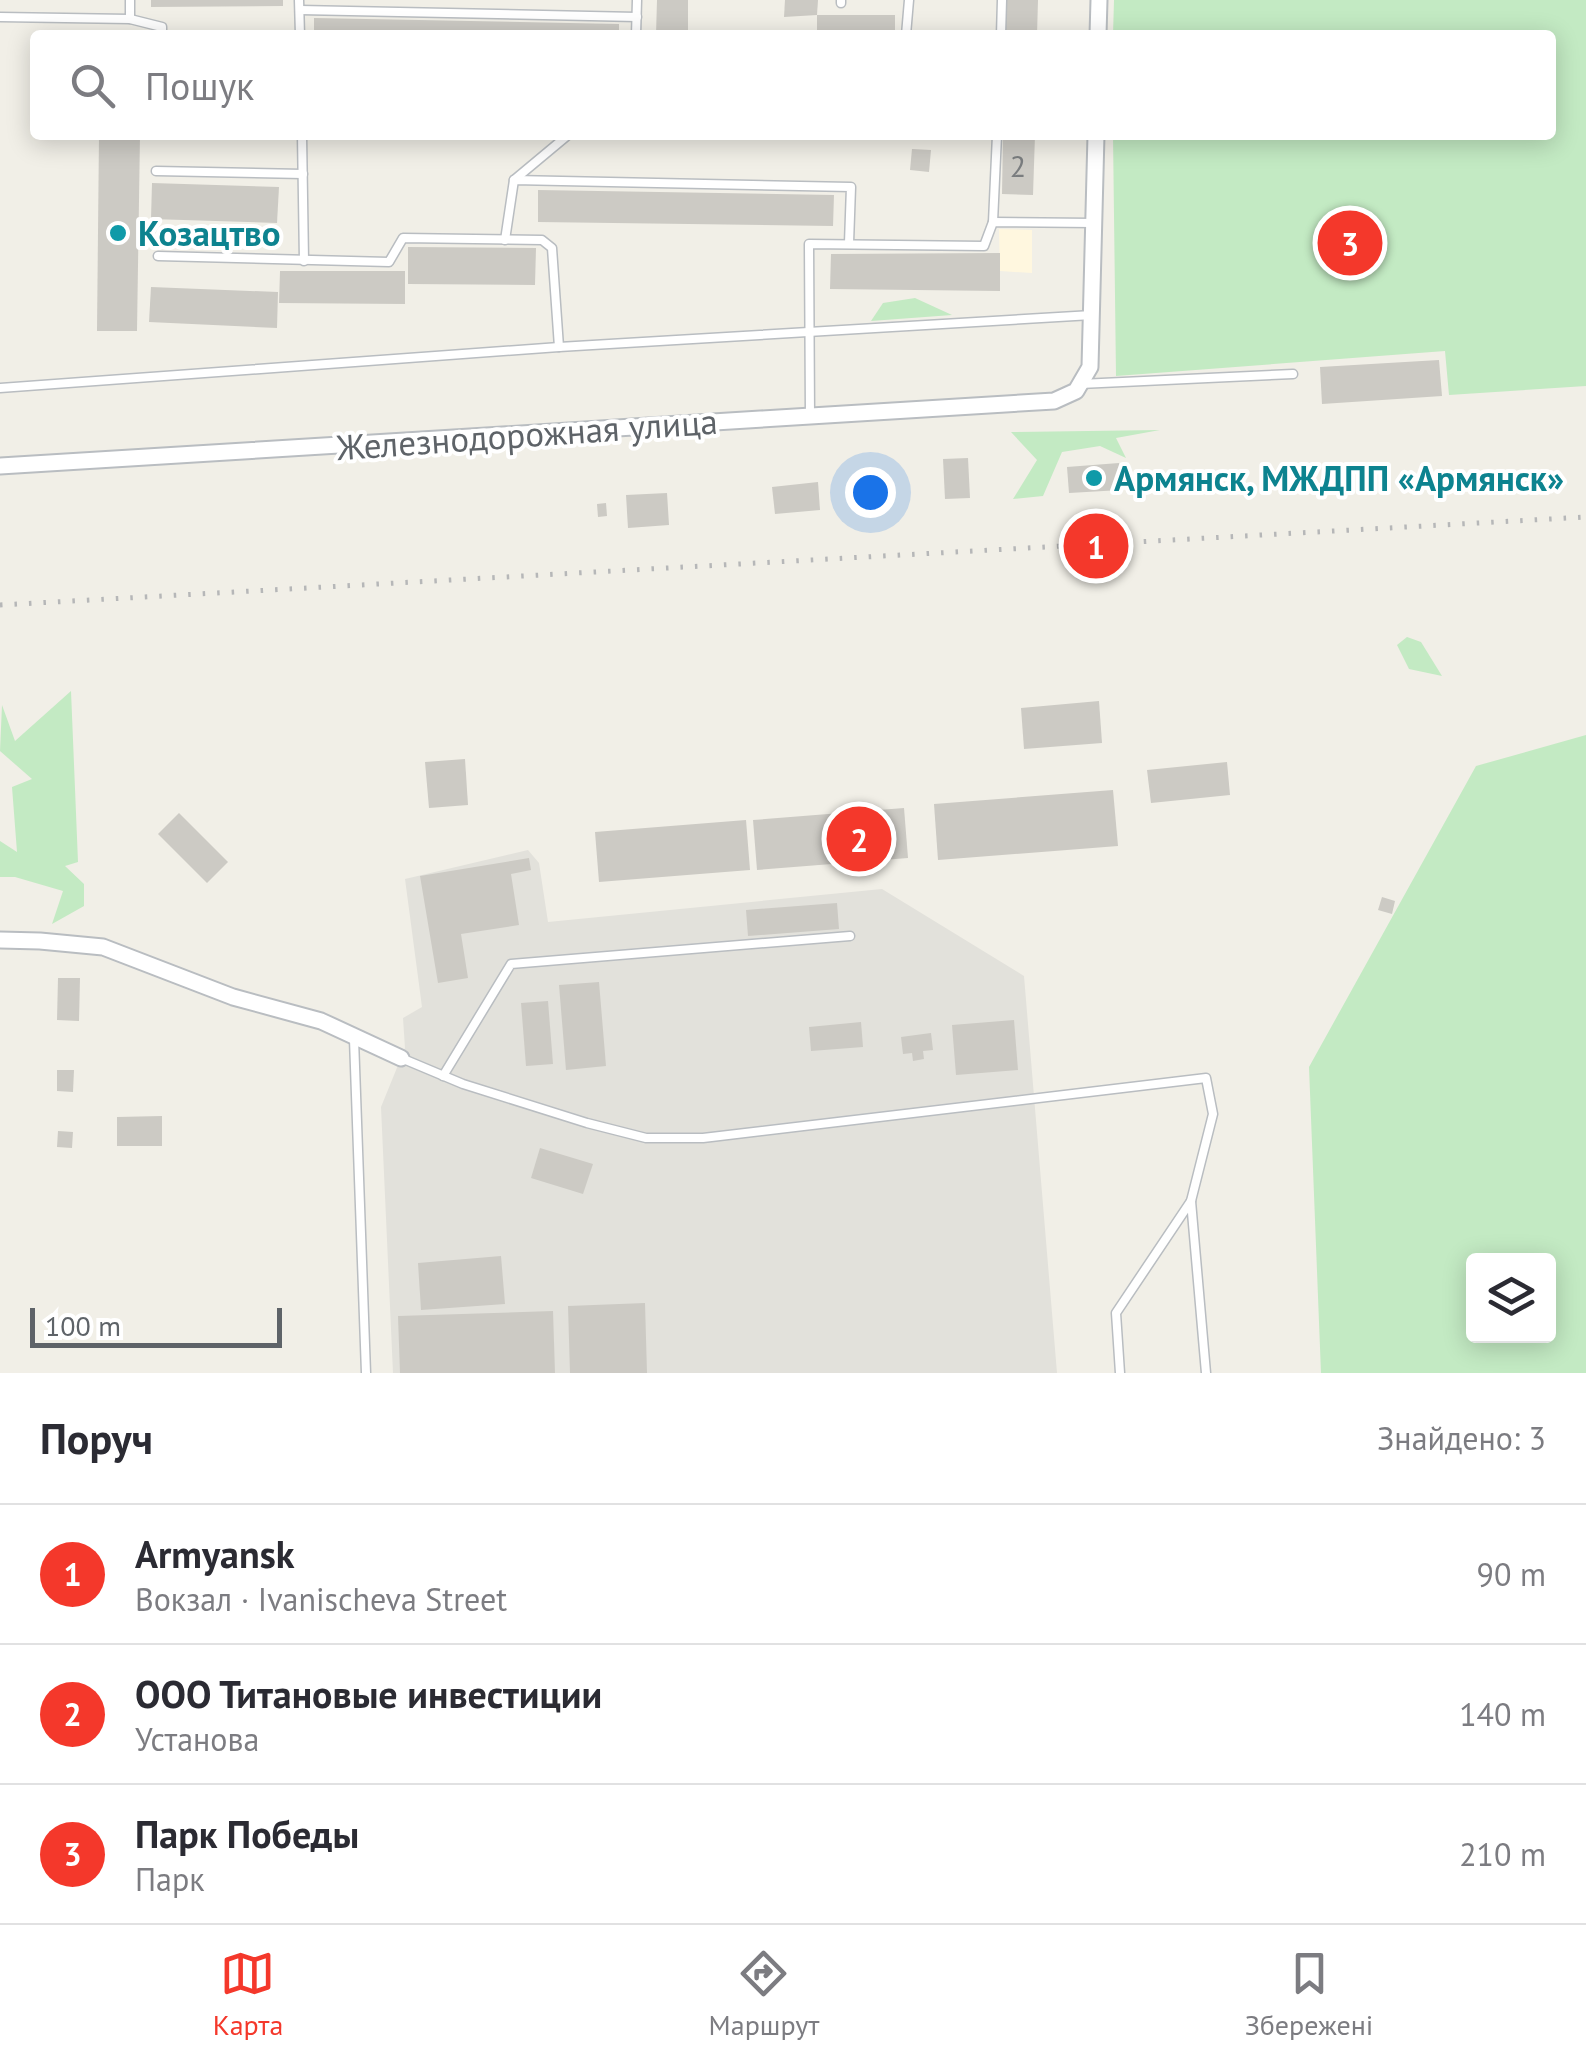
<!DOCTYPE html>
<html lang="uk">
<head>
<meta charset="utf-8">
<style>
  body { margin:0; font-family:"PT Sans",sans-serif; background:#f7f7f7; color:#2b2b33 }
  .controls { position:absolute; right:30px; bottom:30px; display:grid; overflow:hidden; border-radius:10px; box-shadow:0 5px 25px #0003 }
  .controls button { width:90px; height:90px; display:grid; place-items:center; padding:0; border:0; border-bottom:2px solid #e1e1e2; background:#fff; color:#2b2b33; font:50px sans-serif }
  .scale { position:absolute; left:30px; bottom:25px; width:252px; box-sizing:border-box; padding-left:10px; border:5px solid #5e6368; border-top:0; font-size:28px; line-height:35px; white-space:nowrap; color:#5e6368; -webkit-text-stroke:8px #fff; paint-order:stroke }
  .you { position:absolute; left:870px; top:492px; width:35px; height:35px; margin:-25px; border:8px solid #fff; border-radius:50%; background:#1a73e8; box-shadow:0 0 0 15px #1a73e833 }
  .badge { display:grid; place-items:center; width:65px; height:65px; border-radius:50%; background:#f4382b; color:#fff; font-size:32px; font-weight:700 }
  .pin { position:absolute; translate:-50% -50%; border:5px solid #fff; box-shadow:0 2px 10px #0006 }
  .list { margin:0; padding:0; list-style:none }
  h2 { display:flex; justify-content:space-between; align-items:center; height:130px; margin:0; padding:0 40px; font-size:42px }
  h2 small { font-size:32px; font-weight:400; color:#7c7c81 }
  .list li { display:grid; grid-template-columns:65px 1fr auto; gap:30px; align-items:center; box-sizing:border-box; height:140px; padding:0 40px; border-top:2px solid #e1e1e2 }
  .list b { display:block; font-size:38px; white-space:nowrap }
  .list p { margin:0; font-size:32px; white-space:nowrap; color:#7c7c81 }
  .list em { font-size:32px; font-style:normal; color:#7c7c81 }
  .icon { flex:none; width:55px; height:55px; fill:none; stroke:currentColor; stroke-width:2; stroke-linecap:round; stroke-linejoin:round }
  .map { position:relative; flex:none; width:1586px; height:1373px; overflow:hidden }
  .search { position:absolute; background:#fff; box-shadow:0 5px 25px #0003; left:30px; right:30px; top:30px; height:110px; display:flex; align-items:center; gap:25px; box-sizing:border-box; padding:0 35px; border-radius:10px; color:#7c7c81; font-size:38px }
  .sheet { height:550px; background:#fff }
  nav { display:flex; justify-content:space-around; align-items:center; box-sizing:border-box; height:140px; border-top:2px solid #e1e1e2; background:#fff; font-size:28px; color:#7c7c81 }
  nav a { display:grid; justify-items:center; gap:5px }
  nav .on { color:#f4382b }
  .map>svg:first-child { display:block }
  .commercial { fill:#fff7df }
  .industrial { fill:#e2e1db }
  .green { fill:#c3eac3; fill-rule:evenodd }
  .building { fill:#cccac4 }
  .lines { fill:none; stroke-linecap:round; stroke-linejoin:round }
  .service-casing { stroke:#b9bdc1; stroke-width:11 }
  .minor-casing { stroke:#b9bdc1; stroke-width:19 }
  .service { stroke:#fff; stroke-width:8 }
  .minor { stroke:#fff; stroke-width:15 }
  .rail { stroke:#b6b7b8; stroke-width:5; stroke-dasharray:2.5 12; stroke-linecap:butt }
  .culture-dot { fill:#0f9aa8; stroke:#fff; stroke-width:4 }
  .labels { text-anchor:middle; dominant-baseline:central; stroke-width:8; stroke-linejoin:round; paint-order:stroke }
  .number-label { font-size:30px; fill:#7a7d7f }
  .culture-label { font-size:35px; font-weight:bold; fill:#0d838f; stroke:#fff; text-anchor:start }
  .street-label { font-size:35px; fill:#5e6368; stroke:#fff }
</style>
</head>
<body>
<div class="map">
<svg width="1586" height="1373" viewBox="0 0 1586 1373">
  <rect width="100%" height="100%" fill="#f1efe7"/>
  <path class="commercial" d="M999,229l33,1v43l-32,-2z"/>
  <path class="industrial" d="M528,850l11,13 9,59 334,-33 142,87 33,397h-664l-12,-266 24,-59 -2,-30 19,-11 -17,-128z"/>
  <g class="green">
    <path d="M1114,0h472v386l-137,9 -4,-44 -329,25 -3,-241h438v-100h-438z"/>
    <path d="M915,298l37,17 -81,6 12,-18z"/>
    <path d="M1160,430l-44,8 10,20 -26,-12 -38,6 -19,44 -30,3 24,-39 -26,-28z"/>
    <path d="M1407,637l14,5 21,34 -33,-7 -12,-24z"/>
    <path d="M71,691l7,171 -13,4 19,18v22l-32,18 11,-33 -48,-14h-15v-36l17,11 -5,-65 20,-8 -32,-28 2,-46 13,36z"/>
    <path d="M1586,735v638h-265l-12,-306 167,-301zM1474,1260h74v76h-74z"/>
  </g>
  <g class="building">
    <path d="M151,0h132v6l-132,1z"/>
    <path d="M657,0h31v35h-32z"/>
    <path d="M785,0h33l-1,15 -33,2z"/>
    <path d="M1006,0h32l-1,35h-32z"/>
    <rect x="817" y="15" width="78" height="20"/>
    <path d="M314,18l305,6v11h-305z"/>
    <path d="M99,135h41l-3,196h-40z"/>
    <path d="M349,135h29v4l-29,-1z"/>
    <path d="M1003,135h32l-2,60 -31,-1z"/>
    <path d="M912,149l19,1 -2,22 -19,-2z"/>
    <path d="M152,183l127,4 -2,36 -126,-4z"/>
    <path d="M538,190l296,5 -1,31 -295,-4z"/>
    <path d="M408,247l128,1 -1,37 -127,-1z"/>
    <path d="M1000,253v38l-170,-2 1,-35z"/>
    <path d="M280,271h125v33l-126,-1z"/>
    <path d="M151,287l127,5 -1,36 -128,-6z"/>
    <path d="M1439,360l3,36 -120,8 -2,-37z"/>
    <path d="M968,458l2,40 -25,1 -2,-40z"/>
    <path d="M1119,463l2,27 -52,3 -2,-26z"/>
    <path d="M818,482l2,28 -45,4 -3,-27z"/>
    <path d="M667,493l2,32 -41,3 -2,-33z"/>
    <path d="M606,503l1,13 -9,1 -1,-13z"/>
    <path d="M1099,701l3,42 -78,6 -3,-41z"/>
    <path d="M465,759l3,46 -39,3 -4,-46z"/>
    <path d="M1227,762l3,33 -79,8 -4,-33z"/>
    <path d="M1113,790l5,56 -180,14 -4,-56z"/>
    <path d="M904,808l4,50 -151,12 -4,-50z"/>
    <path d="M179,813l49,49 -21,21 -49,-49z"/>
    <path d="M746,820l4,50 -151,12 -4,-50z"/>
    <path d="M529,858l2,12 -20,4 8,51 -58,9 7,44 -30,5 -18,-107z"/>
    <path d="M1382,897l13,4 -3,13 -14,-4z"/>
    <path d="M837,903l2,26 -91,7 -2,-26z"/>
    <path d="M58,978h22l-1,43 -22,-1z"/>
    <path d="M599,982l7,84 -40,4 -7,-85z"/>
    <path d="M548,1001l5,63 -27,2 -5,-63z"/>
    <path d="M1014,1020l4,50 -62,5 -4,-50z"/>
    <path d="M861,1022l2,25 -52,4 -2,-24z"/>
    <path d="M931,1033l2,17 -10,1 1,8 -11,2 -1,-8 -9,1 -2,-17z"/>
    <path d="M57,1070h17l-1,22 -16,-1z"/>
    <path d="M162,1116v30h-45v-29z"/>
    <path d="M58,1131l15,1 -1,16 -15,-1z"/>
    <path d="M540,1148l53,16 -10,30 -52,-16z"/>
    <path d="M501,1256l4,48 -84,6 -3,-47z"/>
    <path d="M645,1303l2,70h-77l-2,-67z"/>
    <path d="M553,1311l2,62h-155l-2,-57z"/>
  </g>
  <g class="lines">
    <g class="service-casing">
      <g id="service">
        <path d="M299,0l1,35"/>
        <path d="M841,3v-3"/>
        <path d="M300,10l337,7"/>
        <path d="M0,17l130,2v-19"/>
        <path d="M130,19l32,8v8"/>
        <path d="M636,35l1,-35"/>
        <path d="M906,35l3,-35"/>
        <path d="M1001,35l1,-35"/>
        <path d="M302,135l2,126"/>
        <path d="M156,171l147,3"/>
        <path d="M514,180l54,-45"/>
        <path d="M993,222l4,-87"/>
        <path d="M505,240l9,-60 337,7 -2,56"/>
        <path d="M158,256l231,6 14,-24 139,2 10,8 7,99"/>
        <path d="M1080,384l213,-10"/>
        <path d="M0,388l559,-41 533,-32"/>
        <path d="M810,416l-1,-172 175,2 9,-24 101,1"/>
        <path d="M354,1039l12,334"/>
        <path d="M401,1058l62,26 124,39 59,15h57l503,-60 7,36 -22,87 15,172"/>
        <path d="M443,1076l68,-112 339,-28"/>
        <path d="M1120,1373l-4,-60 75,-112"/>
      </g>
    </g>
    <g class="minor-casing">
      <g id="minor">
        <path d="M1098,35l1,-35"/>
        <path d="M0,466l1054,-65 22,-10 14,-24 6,-232"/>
        <path d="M0,940l40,1 63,6 130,50 88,24 80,37"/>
      </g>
    </g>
    <use href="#service" class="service"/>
    <use href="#minor" class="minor"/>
    <path class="rail" d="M0,605l1586,-88"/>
  </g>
  <g class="culture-dot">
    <circle cx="118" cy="233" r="10"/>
    <circle cx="1094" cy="478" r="10"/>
  </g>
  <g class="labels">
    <g class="number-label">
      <text x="1018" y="165">2</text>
    </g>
    <g class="culture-label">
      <text x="138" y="233">Козацтво</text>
      <text x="1114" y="478">Армянск, МЖДПП «Армянск»</text>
    </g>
    <g class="street-label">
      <text transform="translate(527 434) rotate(-4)">Железнодорожная улица</text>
    </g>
  </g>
</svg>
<div class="controls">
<button><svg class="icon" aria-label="layers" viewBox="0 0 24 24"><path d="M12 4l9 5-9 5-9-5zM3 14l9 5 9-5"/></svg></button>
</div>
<div class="scale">100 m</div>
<div class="you"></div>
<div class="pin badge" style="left:1096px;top:546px">1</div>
<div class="pin badge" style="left:859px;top:839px">2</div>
<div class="pin badge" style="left:1350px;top:243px">3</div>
<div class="search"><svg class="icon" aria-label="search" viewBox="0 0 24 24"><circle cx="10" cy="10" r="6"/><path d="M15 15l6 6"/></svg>Пошук</div>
</div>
<section class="sheet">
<h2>Поруч<small>Знайдено: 3</small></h2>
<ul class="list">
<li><span class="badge">1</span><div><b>Armyansk</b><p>Вокзал · Ivanischeva Street</p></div><em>90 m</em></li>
<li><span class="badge">2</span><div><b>ООО Титановые инвестиции</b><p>Установа</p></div><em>140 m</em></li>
<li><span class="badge">3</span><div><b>Парк Победы</b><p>Парк</p></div><em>210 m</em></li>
</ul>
</section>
<nav>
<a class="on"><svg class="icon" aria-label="map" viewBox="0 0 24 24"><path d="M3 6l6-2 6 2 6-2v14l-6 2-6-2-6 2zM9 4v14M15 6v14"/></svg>Карта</a>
<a><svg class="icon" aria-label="directions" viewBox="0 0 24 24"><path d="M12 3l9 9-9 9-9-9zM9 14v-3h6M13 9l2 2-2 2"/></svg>Маршрут</a>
<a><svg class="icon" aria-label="saved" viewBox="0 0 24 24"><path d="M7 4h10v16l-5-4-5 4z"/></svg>Збережені</a>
</nav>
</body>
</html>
